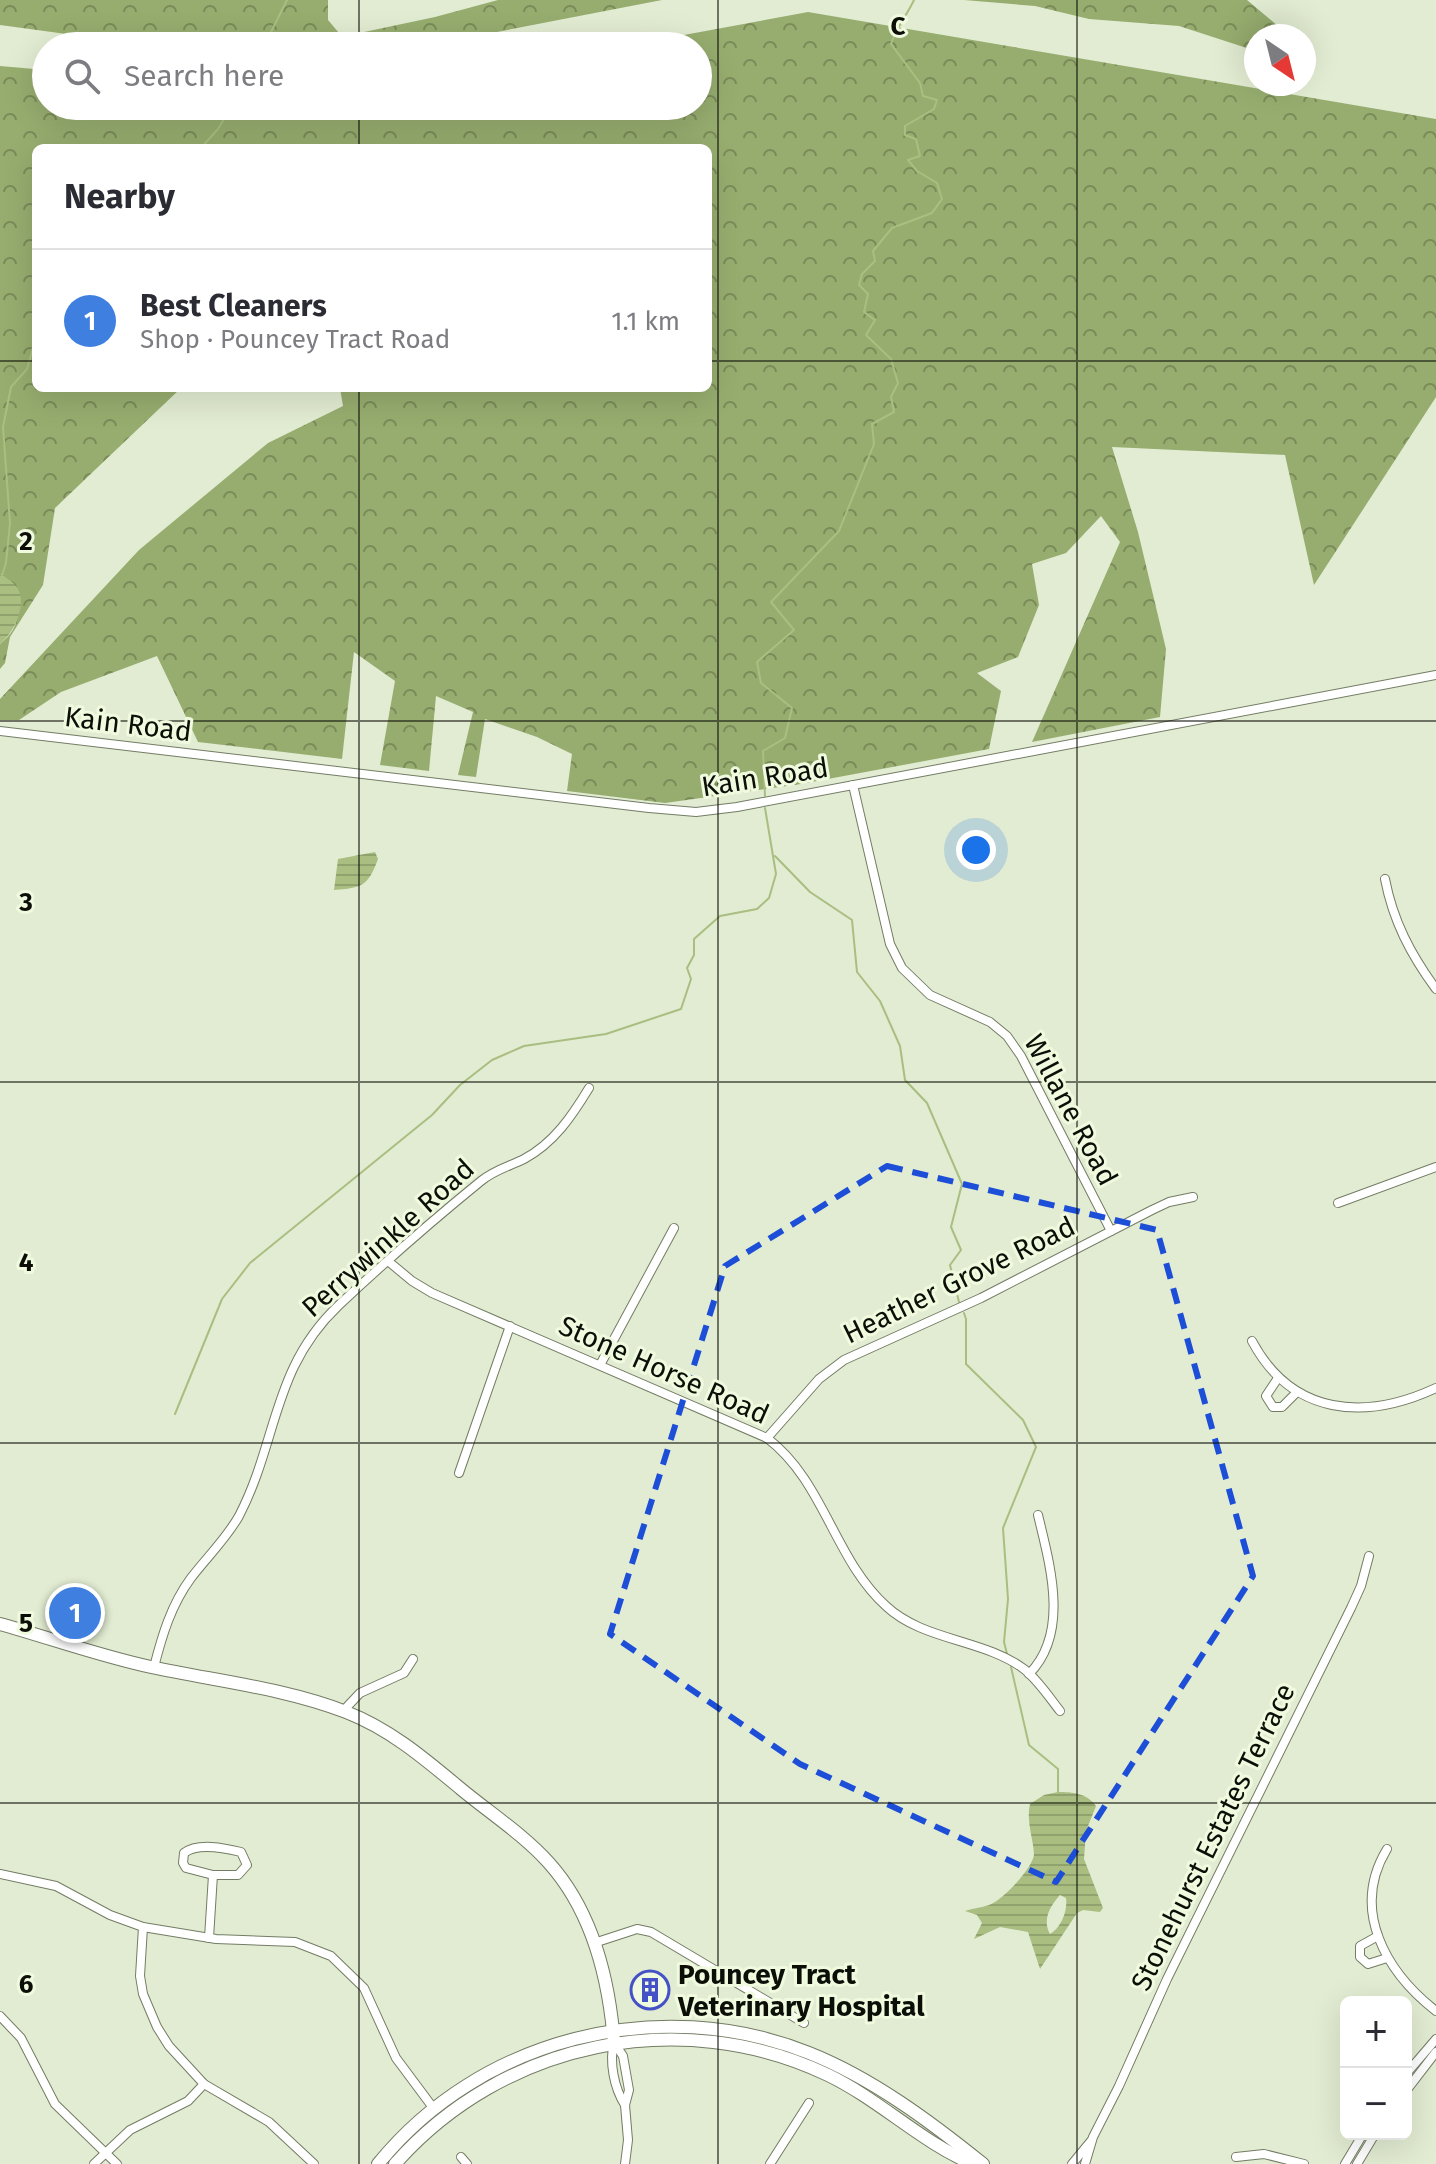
<!DOCTYPE html>
<html lang="en">
<head>
<meta charset="utf-8">
<style>
  body { margin:0; font-family:"Fira Sans",sans-serif; background:#f7f7f7; color:#2b2b33 }
  .controls { position:absolute; right:24px; bottom:24px; display:grid; overflow:hidden; border-radius:12px; box-shadow:0 8px 32px #0002 }
  .controls button { width:72px; height:72px; display:grid; place-items:center; padding:0; border:0; border-bottom:2px solid #e1e1e2; background:#fff; color:#2b2b33; font:40px sans-serif }
  .compass { position:absolute; left:1244px; top:24px; width:72px; height:72px; border-radius:50%; background:#fff; box-shadow:0 8px 32px #0002; rotate:145deg }
  .you { position:absolute; left:976px; top:850px; width:28px; height:28px; margin:-20px; border:6px solid #fff; border-radius:50%; background:#1a73e8; box-shadow:0 0 0 12px #1a73e833 }
  .badge { display:grid; place-items:center; width:52px; height:52px; border-radius:50%; background:#4551c6; color:#fff; font-size:26px; font-weight:700 }
  .pin { position:absolute; translate:-50% -50%; border:4px solid #fff; box-shadow:0 2px 8px #0006 }
  .list { margin:0; padding:0; list-style:none }
  h2 { display:flex; justify-content:space-between; align-items:center; height:104px; margin:0; padding:0 32px; font-size:34px }
  h2 small { font-size:26px; font-weight:400; color:#7c7c81 }
  .list li { display:grid; grid-template-columns:52px 1fr auto; gap:24px; align-items:center; box-sizing:border-box; height:144px; padding:0 32px; border-top:2px solid #e1e1e2 }
  .list b { display:block; font-size:30px; white-space:nowrap }
  .list p { margin:0; font-size:26px; white-space:nowrap; color:#7c7c81 }
  .list em { font-size:26px; font-style:normal; color:#7c7c81 }
  .icon { flex:none; width:44px; height:44px; fill:none; stroke:currentColor; stroke-width:2; stroke-linecap:round; stroke-linejoin:round }
  .map { position:relative; flex:none; width:1436px; height:2164px; overflow:hidden }
  .search { position:absolute; background:#fff; box-shadow:0 8px 32px #0002; left:32px; top:32px; width:680px; height:88px; display:flex; align-items:center; gap:20px; box-sizing:border-box; padding:0 28px; border-radius:44px; color:#7c7c81; font-size:30px }
  .panel { position:absolute; background:#fff; box-shadow:0 8px 32px #0002; left:32px; top:144px; width:680px; height:248px; border-radius:12px }
  .map>svg:first-child { display:block }
  .forest { fill:url(#forest-crowns) }
  .water { fill:url(#water-rules); fill-rule:evenodd }
  .lines { fill:none; stroke-linecap:round; stroke-linejoin:round }
  .stream { stroke:#a9be80; stroke-width:2 }
  .minor-casing { stroke:#737c64; stroke-width:10 }
  .secondary-casing { stroke:#737c64; stroke-width:14 }
  .minor { stroke:#fff; stroke-width:8 }
  .secondary { stroke:#fff; stroke-width:12 }
  .marked { fill:none; stroke:#1d4ed8; stroke-width:6; stroke-dasharray:16 10; stroke-linejoin:round }
  .grid { fill:none; stroke:#0c0f07; stroke-width:2; stroke-opacity:0.55 }
  .labels { text-anchor:middle; dominant-baseline:central; stroke-width:6; stroke-linejoin:round; paint-order:stroke }
  .street-label { font-size:28px; fill:#0c0f07; stroke:#f0fadf }
  .poi-label { font-size:28px; font-weight:bold; fill:#0c0f07; stroke:#f0fadf; text-anchor:start }
  .grid-label { font-size:26px; text-anchor:middle; font-weight:bold; fill:#0c0f07; stroke:#f0fadf; stroke-width:6; stroke-linejoin:round; paint-order:stroke }
</style>
</head>
<body>
<div class="map">
<svg width="1436" height="2164" viewBox="0 0 1436 2164">
  <defs>
    <pattern id="forest-crowns" width="20" height="18" patternUnits="userSpaceOnUse" patternTransform="scale(2)"><rect width="20" height="18" fill="#97ad6f"/><path d="M2 6a3 3 0 1 1 6 0M12 15a3 3 0 1 1 6 0" fill="none" stroke="#7a8b59"/></pattern>
    <pattern id="water-rules" width="6" height="5" patternUnits="userSpaceOnUse" patternTransform="scale(2)"><rect width="6" height="5" fill="#a9be80"/><path d="M0 2.5h6" fill="none" stroke="#90a26d"/></pattern>
  </defs>
  <rect width="100%" height="100%" fill="#e2ecd2"/>
  <g class="forest">
    <path d="M0,0h328v20l11,13 11,2 85,-18 63,-17h164l-227,44 -29,2 -288,-2 -22,-6 -96,-13z"/>
    <path d="M964,0h283l43,36h-34v15l-77,-25 -90,-7 -54,-13z"/>
    <path d="M808,12l628,107v278l-122,188 -29,-130 -173,-8 26,85 28,117 -6,68 -128,25 88,-200 -19,-26 -35,37 -34,11 7,41 -21,52 -41,16 24,18 -12,58 -188,35 -136,19 -98,-12 5,-37 -35,-17 -52,-18 -9,58 -18,-2 15,-63 -37,-16 -7,75 -49,-6 15,-84 -41,-29 -12,107 -144,-17 -41,-86 -96,36 -42,28h-19v-21l139,-149 129,-107 75,-37 -3,-18h368v-240h-672v240h145l-126,120 -12,77 -33,52 -5,26 -5,6v-25c22,-17 19,-35 14,-60l-14,-10v-508l46,4v36h652v-60h-74z"/>
  </g>
  <g class="water">
    <path d="M0,574c5,4 12,7 16,12 13,17 -2,47 -16,58z"/>
    <path d="M375,852l3,7c-10,27 -16,29 -44,31l4,-31z"/>
    <path d="M1058,1792c14,0 29,1 38,14l-10,25 -2,28 19,49 -3,4 -17,-2 -6,3 -37,56 -12,-37 -28,-5 -26,12 8,-16 -5,-8 -12,-4c8,-3 16,-3 24,-6 13,-4 45,-38 45,-51 -1,-17 -8,-33 -4,-50l14,-9zM1060,1895l6,3c2,13 -5,30 -16,36 -8,-14 0,-28 10,-39z"/>
  </g>
  <g class="lines">
    <g class="stream">
      <path d="M264,46l23,-46"/>
      <path d="M201,148l17,-19 14,-23"/>
      <path d="M2,575l4,-12 4,-40 -7,-96 8,-40 16,-18 9,-32"/>
      <path d="M765,796l-2,-45 22,-13 7,-30 -31,-25 -4,-21 37,-32 -23,-28 68,-71 35,-87 -2,-20 22,-12 -3,-15 7,-14 -7,-24 -25,-24 9,-15 -11,-8 4,-18 -9,-9 3,-11 13,-13 -2,-10 19,-23 40,-15 10,-14 -5,-16 -20,-12 -9,-11 12,-4 -4,-17 -11,-4v-9l29,-17 3,-9 -14,-4 -3,-13 -29,-39c5,-16 16,-29 23,-44"/>
      <path d="M775,856l35,36 42,28 5,52 23,29 20,45 5,34 22,23 35,81 -11,43 10,23 -11,15 9,37"/>
      <path d="M964,1313l2,6v45l57,56 13,27 -33,81 5,71 -4,43 3,12"/>
      <path d="M175,1414l47,-115 28,-36 182,-148 28,-30 32,-25 32,-14 82,-12 75,-25 10,-30 -4,-11 7,-13v-16l26,-23 37,-7 12,-11 7,-24 -11,-66"/>
      <path d="M1011,1667l18,78 29,24v23"/>
    </g>
    <g class="minor-casing">
      <g id="minor">
        <path d="M0,731l649,77 47,4 41,-5 699,-132"/>
        <path d="M853,785l37,159 12,24 28,27 60,27 17,14 14,20 90,175"/>
        <path d="M1385,879c8,42 26,76 51,110"/>
        <path d="M1338,1203l98,-36"/>
        <path d="M388,1261l24,20 20,12 335,145c57,43 67,121 119,168 37,35 98,33 138,63 14,11 25,28 36,42"/>
        <path d="M1252,1341c40,75 113,80 184,47"/>
        <path d="M600,1365l74,-137"/>
        <path d="M1278,1378l-12,18 7,11h9l15,-15"/>
        <path d="M767,1438l52,-59 25,-19 137,-62 171,-88 17,-8 24,-5"/>
        <path d="M459,1473l51,-147"/>
        <path d="M154,1667c8,-31 17,-62 37,-89 16,-21 35,-39 48,-62 39,-75 33,-148 100,-211 46,-43 94,-85 142,-124 13,-11 29,-15 43,-22 30,-16 48,-43 65,-71"/>
        <path d="M1029,1674c41,-41 21,-109 9,-159"/>
        <path d="M343,1711l17,-18 44,-20 9,-14"/>
        <path d="M1387,1849c-37,61 -1,123 49,162"/>
        <path d="M0,1874l56,12 54,29 33,12 73,12 79,3 36,14 33,32 32,70 38,51"/>
        <path d="M143,1927l-3,49 3,18 14,33 12,19 35,38 65,38 45,42"/>
        <path d="M1378,1936l-18,10v11l8,7 19,-6"/>
        <path d="M209,1938l4,-63h25l9,-10 -6,-13c-16,-4 -43,-10 -57,1l-1,10 3,5 27,7"/>
        <path d="M594,1943l43,-14 14,3 153,91"/>
        <path d="M0,2016l21,22 34,66 62,60"/>
        <path d="M614,2042c-5,20 0,46 11,63"/>
        <path d="M615,2044l8,12 6,34 -4,15 3,35 -3,24"/>
        <path d="M1406,2074l30,-35"/>
        <path d="M1406,2091l30,-39"/>
        <path d="M461,2157l6,7"/>
        <path d="M1236,2157l28,-3 40,10"/>
        <path d="M94,2164l36,-34 58,-29 16,-17"/>
        <path d="M770,2164l39,-61"/>
        <path d="M1072,2164l19,-23"/>
        <path d="M1085,2164l8,-27 26,-51 48,-107 184,-371 10,-22 8,-30"/>
        <path d="M1345,2164l18,-30"/>
        <path d="M1357,2164l18,-30"/>
      </g>
    </g>
    <g class="secondary-casing">
      <g id="secondary">
        <path d="M0,1624c50,14 100,32 151,43 65,14 133,21 195,45 44,17 79,47 115,77 29,24 63,46 88,74 43,48 60,117 65,179"/>
        <path d="M378,2164c102,-126 281,-171 431,-111 63,25 122,69 174,111"/>
        <path d="M395,2164c108,-123 286,-159 433,-89 52,25 93,67 145,89"/>
      </g>
    </g>
    <use href="#minor" class="minor"/>
    <use href="#secondary" class="secondary"/>
  </g>
  <path class="marked" d="M887,1166l270,64 96,346 -197,306 -256,-118 -190,-130 115,-368z"/>
  <path class="grid" d="M359,0v46M718,0v2164M1077,0v2164M359,106v42M0,361h36M708,361h728M359,388v1776M0,721h1436M0,1082h1436M0,1443h1436M0,1803h1436"/>
  <defs>
    <g id="building-ring" transform="scale(2)"><circle r="9.5" fill="#f0fadf" stroke="#4551c6" stroke-width="1.5"/><path d="M-4-6H4V6H1V3H-1V6H-4ZM-2.5-4.3h1.7v1.8h-1.7ZM.8-4.3h1.7v1.8H.8ZM-2.5-1h1.7V.8h-1.7ZM.8-1h1.7V.8H.8Z" fill="#4551c6"/></g>
  </defs>
  <g fill-rule="evenodd">
    <use href="#building-ring" x="650" y="1990"/>
  </g>
  <g class="labels">
    <g class="street-label">
      <text transform="translate(128 724) rotate(7)">Kain Road</text>
      <text transform="translate(765 777) rotate(-9)">Kain Road</text>
      <text transform="translate(1071 1110) rotate(62)">Willane Road</text>
      <text transform="translate(388 1238) rotate(-42)">Perrywinkle Road</text>
      <text transform="translate(959 1280) rotate(-26)">Heather Grove Road</text>
      <text transform="translate(664 1370) rotate(24)">Stone Horse Road</text>
      <text transform="translate(1213 1837) rotate(-64)">Stonehurst Estates Terrace</text>
    </g>
    <g class="poi-label">
      <text x="678" y="1974">Pouncey Tract<tspan x="678" dy="32">Veterinary Hospital</tspan></text>
    </g>
  </g>
  <g class="grid-label">
    <text x="898" y="35">C</text>
    <text x="26" y="550">2</text>
    <text x="26" y="911">3</text>
    <text x="26" y="1271">4</text>
    <text x="26" y="1632">5</text>
    <text x="26" y="1993">6</text>
  </g>
</svg>
<div class="controls">
<button>+</button>
<button>−</button>
</div>
<svg class="compass" viewBox="-18 -18 36 36"><path d="M0-13l5 13h-10z" fill="#e53935"/><path d="M0 13l5-13h-10z" fill="#7c7c81"/></svg>
<div class="you"></div>
<div class="pin badge" style="left:75px;top:1613px;background:#3f7fe0">1</div>
<div class="search"><svg class="icon" aria-label="search" viewBox="0 0 24 24"><circle cx="10" cy="10" r="6"/><path d="M15 15l6 6"/></svg>Search here</div>
<section class="panel">
<h2>Nearby<small></small></h2>
<ul class="list">
<li><span class="badge" style="background:#3f7fe0">1</span><div><b>Best Cleaners</b><p>Shop · Pouncey Tract Road</p></div><em>1.1 km</em></li>
</ul>
</section>
</div>
</body>
</html>
